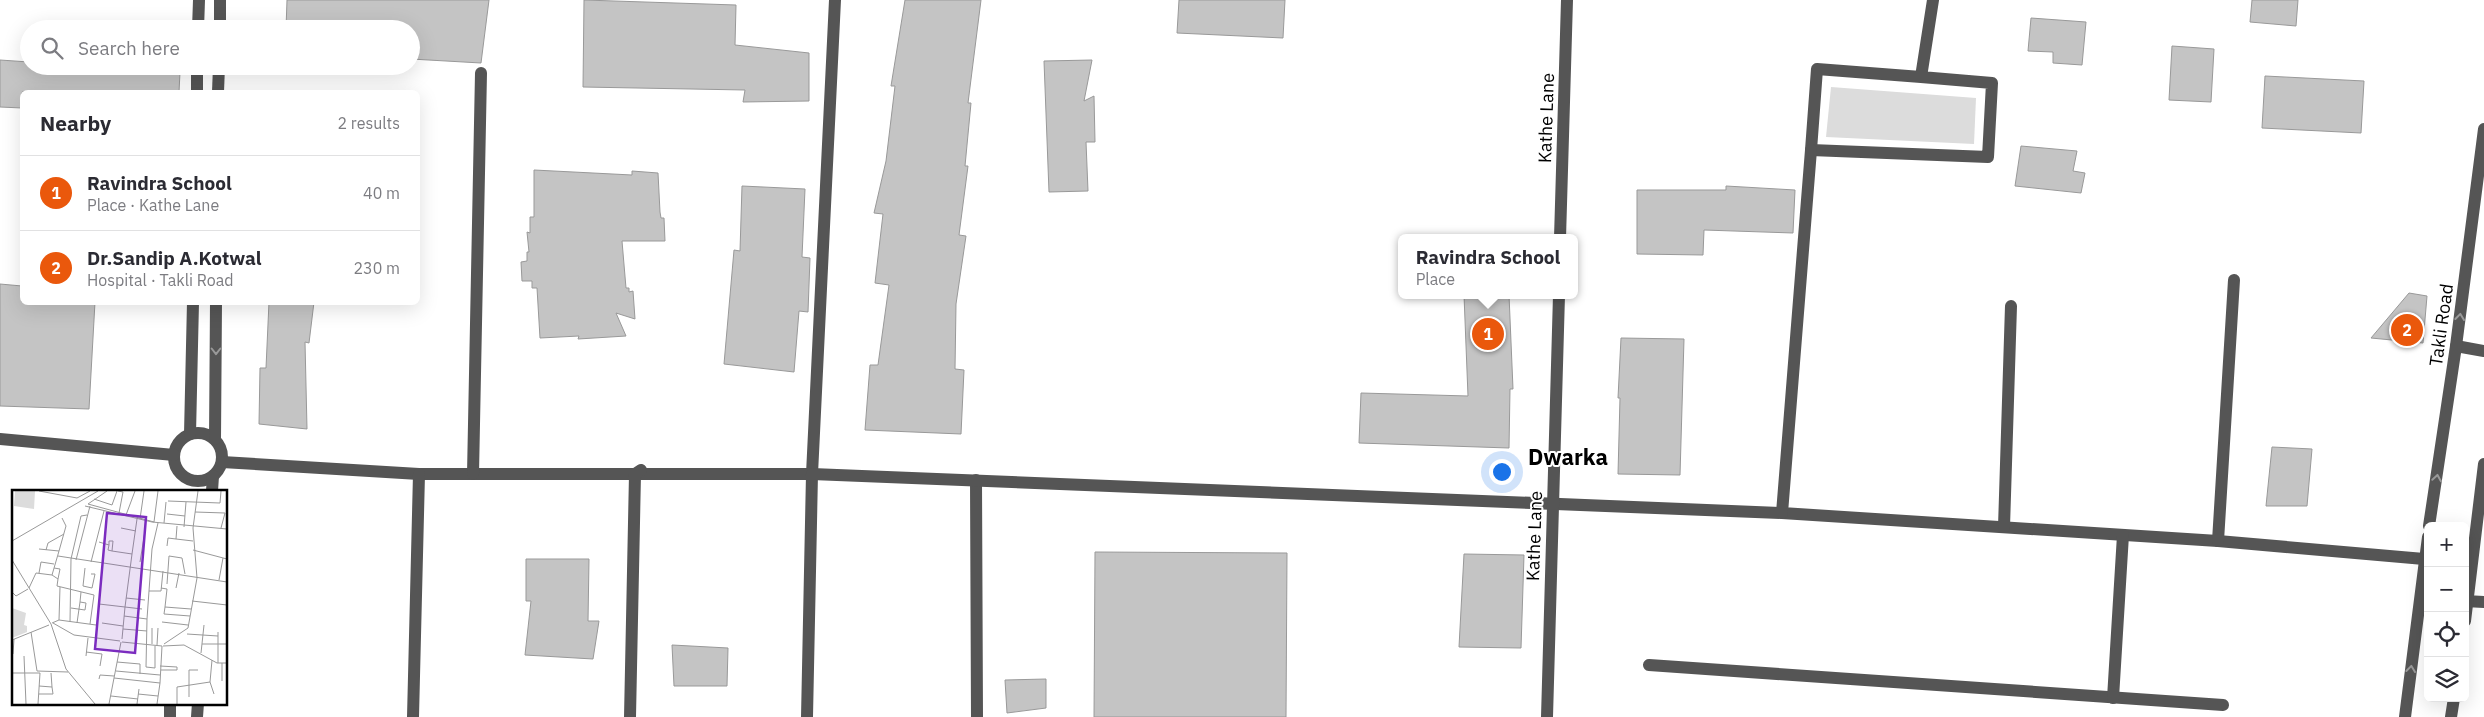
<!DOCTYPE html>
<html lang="en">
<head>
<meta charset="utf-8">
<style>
  body { margin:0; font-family:"IBM Plex Sans",sans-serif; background:#f2f2f3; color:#2b2b33 }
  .controls { position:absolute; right:15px; bottom:15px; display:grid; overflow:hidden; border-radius:8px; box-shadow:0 5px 20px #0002 }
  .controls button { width:45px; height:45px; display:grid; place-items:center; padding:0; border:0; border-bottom:1px solid #e1e1e2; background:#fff; color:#2b2b33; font:25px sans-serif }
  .you { position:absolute; left:1501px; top:471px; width:18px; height:18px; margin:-12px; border:4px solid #fff; border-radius:50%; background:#1a73e8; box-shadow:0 0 0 8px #1a73e833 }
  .badge { display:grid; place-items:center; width:32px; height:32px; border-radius:50%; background:#ea580c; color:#fff; font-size:16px; font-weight:700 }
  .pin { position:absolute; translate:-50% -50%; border:2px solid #fff; box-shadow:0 1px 5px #0006 }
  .popup { position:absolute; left:1398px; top:234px; width:180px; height:65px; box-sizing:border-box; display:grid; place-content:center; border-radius:8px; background:#fff; filter:drop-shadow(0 1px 4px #0005); font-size:16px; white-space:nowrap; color:#7c7c81 }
  .popup b { font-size:19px; color:#2b2b33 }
  .popup::after { content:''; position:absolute; left:50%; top:100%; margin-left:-10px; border:10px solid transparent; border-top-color:#fff }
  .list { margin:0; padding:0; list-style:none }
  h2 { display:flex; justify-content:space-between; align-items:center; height:65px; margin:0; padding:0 20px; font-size:21px }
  h2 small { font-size:16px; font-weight:400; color:#7c7c81 }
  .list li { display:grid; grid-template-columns:32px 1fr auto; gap:15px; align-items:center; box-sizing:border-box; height:75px; padding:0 20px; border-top:1px solid #e1e1e2 }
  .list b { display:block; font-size:19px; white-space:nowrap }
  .list p { margin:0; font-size:16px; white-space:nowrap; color:#7c7c81 }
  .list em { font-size:16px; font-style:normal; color:#7c7c81 }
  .icon { flex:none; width:28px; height:28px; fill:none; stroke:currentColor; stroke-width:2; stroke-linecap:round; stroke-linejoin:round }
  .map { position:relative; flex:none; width:2484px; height:717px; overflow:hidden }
  .search { position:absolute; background:#fff; box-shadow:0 5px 20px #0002; left:20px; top:20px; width:400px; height:55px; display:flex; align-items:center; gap:12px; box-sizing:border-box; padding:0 18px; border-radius:28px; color:#7c7c81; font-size:19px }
  .panel { position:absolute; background:#fff; box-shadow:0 5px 20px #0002; left:20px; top:90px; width:400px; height:215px; border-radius:8px }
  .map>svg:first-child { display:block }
  .green { fill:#dcdcdc }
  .building { fill:#c4c4c4; stroke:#999 }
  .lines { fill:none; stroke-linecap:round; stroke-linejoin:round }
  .minor { stroke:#555; stroke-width:12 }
  .oneway { stroke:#999 }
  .labels { text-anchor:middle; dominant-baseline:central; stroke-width:4; stroke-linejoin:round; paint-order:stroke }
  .street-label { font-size:18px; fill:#000; stroke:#fff }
  .district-label { font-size:22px; font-weight:bold; fill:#000; stroke:#fff }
  .inset-road { fill:none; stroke:#999; stroke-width:1 }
  .view { fill:#7b2cbf; fill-opacity:0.15; stroke:#7b2cbf; stroke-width:2.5 }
  .inset-edge { fill:none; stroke:#000; stroke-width:2.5 }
</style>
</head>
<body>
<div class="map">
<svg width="2484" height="717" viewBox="0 0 2484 717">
  <rect width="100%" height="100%" fill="#fff"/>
  <path class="green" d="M1831,87l145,11 -2,46 -148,-7z"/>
  <g class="building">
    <path d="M287,0h202l-8,63 -70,-4v-30h-125z"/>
    <path d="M584,0l152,5 -1,40 74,8v48l-66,1 2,-12 -162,-3z"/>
    <path d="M905,0h76l-13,103h3l-6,63h3l-9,69 7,1 -10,68 -1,65 9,1 -3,64 -96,-4 5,-65h8l11,-80 -14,-2 8,-69 -9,-1 12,-52 9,-75h-4z"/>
    <path d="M1179,0h106l-2,38 -106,-5z"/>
    <path d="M2252,0h46l-2,26 -46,-4z"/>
    <path d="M2031,18l55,4 -4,43 -29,-2v-11l-25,-1z"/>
    <path d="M2172,46l42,3 -3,53 -42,-2z"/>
    <path d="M0,60l29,2v4h70l81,6 -1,20h-157v16l-22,-1z"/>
    <path d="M1092,60l-8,41 10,-5 1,46h-9l2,49 -39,1 -5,-131z"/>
    <path d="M2265,76l99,5 -3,52 -99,-5z"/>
    <path d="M2021,146l56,5 -4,20 12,2 -4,20 -66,-7z"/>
    <path d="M534,170l98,5v-4l26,2 2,39 1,6h3l1,23h-43l4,47h3v4l4,-1 2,28 -19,-6 10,23 -48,3 1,-3 -39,2 -3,-50h-5v-7h-10l-1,-19 6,-1v-9h2l-2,-20 3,1v-16h4z"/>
    <path d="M742,186l63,3 -3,68 8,1 -2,54 -9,-1 -5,61 -70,-8 10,-114 6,1z"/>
    <path d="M1726,186l69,4 -2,43 -89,-3 -1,25 -66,-1v-64h89z"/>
    <path d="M0,284l22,2v16h73l-6,107 -89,-3z"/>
    <path d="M2409,293l18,3 -4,47 -52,-5z"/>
    <path d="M1464,295h45l4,94h-3l-1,59 -150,-5 2,-50 107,3z"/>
    <path d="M269,302h45l-5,41 -4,-1 2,87 -48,-5 1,-56h6z"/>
    <path d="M1621,338l63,1 -4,136 -62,-1 2,-76h-2z"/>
    <path d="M2272,447l40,2 -5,57h-41z"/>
    <path d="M1095,552l192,1 -1,164h-192z"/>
    <path d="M1464,554l60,1 -3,93 -62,-1z"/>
    <path d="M526,559h63l-1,62h11l-6,38 -68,-4 6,-54h-5z"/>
    <path d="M672,645l56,3 -1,38h-53z"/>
    <path d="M1046,679v29l-39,5 -2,-33z"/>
  </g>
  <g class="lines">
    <g class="minor">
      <path d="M198,29l1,-29"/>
      <path d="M220,29v-29"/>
      <path d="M1921,77l-104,-8 -6,81 177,7 4,-74 -71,-6 12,-77"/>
      <path d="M197,92v-26"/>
      <path d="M218,92l1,-26"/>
      <path d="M1811,150l-29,363 436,28 206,18"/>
      <path d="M1560,238l7,-238"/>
      <path d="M2456,346l28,5"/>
      <circle cx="198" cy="457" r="24"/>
      <path d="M190,434l3,-132"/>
      <path d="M0,439l174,16"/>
      <path d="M215,439l1,-137"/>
      <path d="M222,462l197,12h393l23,-474"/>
      <path d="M473,474l8,-401"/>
      <path d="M976,480l1,237"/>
      <path d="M212,491l1,-15"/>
      <path d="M2429,526l27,-180 28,-217"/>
      <path d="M2004,527l7,-221"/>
      <path d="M2218,541l16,-261"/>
      <path d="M2465,601l19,1"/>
      <path d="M2465,621l19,-157"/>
      <path d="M1649,665l574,40"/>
      <path d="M2113,698l10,-163"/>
      <path d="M170,717v-14"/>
      <path d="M197,717l1,-14"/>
      <path d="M413,717l6,-243"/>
      <path d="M630,717l5,-243 6,-4"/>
      <path d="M807,717l5,-243 970,39"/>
      <path d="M1547,717l12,-422"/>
      <path d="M2405,717l23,-180"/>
      <path d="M2451,717l3,-19"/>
    </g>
  </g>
  <defs><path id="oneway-chevron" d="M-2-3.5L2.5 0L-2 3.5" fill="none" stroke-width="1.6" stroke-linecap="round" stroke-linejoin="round" transform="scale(1.25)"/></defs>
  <g class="oneway">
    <use href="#oneway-chevron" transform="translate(2460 317) rotate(-83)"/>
    <use href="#oneway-chevron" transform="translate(216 351) rotate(90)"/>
    <use href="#oneway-chevron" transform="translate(2437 478) rotate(-81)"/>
    <use href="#oneway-chevron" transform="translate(2411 669) rotate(-83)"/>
  </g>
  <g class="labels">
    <g class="street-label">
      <text transform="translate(1546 118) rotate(-88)">Kathe Lane</text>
      <text transform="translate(2441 325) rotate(-82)">Takli Road</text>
      <text transform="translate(1534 536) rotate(-88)">Kathe Lane</text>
    </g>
    <g class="district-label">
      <text x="1568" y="456">Dwarka</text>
    </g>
  </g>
  <g transform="translate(12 490)">
    <rect width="215" height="215" fill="#fff"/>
    <path d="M3,1h20l-1,18 -20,-3zM0,118l14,5 -2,12 3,1v6l-15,6z" fill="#dcdcdc"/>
    <path class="inset-road" d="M27,1l38,7 13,-7M106,1l5,1 -4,21M82,9l18,6 5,-14M156,11l52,2 1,-12M76,14l66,18M76,14l19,-13M73,16l67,16 75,7M183,22l30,1 -4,15M155,24l18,2M114,25l9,-24M128,29l4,-28M142,32l4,-31M152,33l2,-21M172,37l2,-25M109,38l15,3M164,49l17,2M0,51l86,-50M87,52l10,3v-4h4M97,55l-1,5 4,1 1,-10M155,56l1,-8 8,1 1,-13M27,59l20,2 7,-25 -4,-8M34,60l2,-7 16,-9M181,60l34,9M100,61l20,3 5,-35M120,64l-7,53 17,2M46,66l169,26M0,70l39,64 15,45 29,35M64,70l14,-54M79,72l13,-51M128,72l5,-31M73,78l-2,18 9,2 3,-14h-4M27,83l2,-11 13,2M40,85l6,4 2,-10 -6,-1M46,89l-1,7 37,9 -4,29M207,90l4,-22M155,94l2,-28 13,2 3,16M17,98l7,-15 16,2 7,-24M149,98l6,1 -2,18 26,2M164,98l3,-15M137,101h12l2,-20M0,102l4,4 12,-7M114,108l19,2M180,111l35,4M87,114l26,3 -3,32M153,117l-1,7 26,2M59,118l14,2 1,-7 -6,-1 1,-10M112,126l23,3 5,-70 6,-26M135,129l-1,48 9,1v-22M47,130l1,-33M58,132l1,-63 10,-43 6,-1M150,132l26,3M40,133l7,-3 37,5M41,133l21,12 46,6M65,133l3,-21M90,133l21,3M140,138v16M111,139l24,2M19,142l6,39 31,1M175,144l31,2M0,150l37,-15M109,152l-7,36 46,5 -3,21M110,152l40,4 -2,37M152,154l24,-16 9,-50 -4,-50 5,-37M190,154h25M145,155l1,-17M151,156l21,-1 33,18h10M74,162l16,2 -2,12M189,163l3,-28M1,164l1,-15M12,166l2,48M74,166l2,-18M200,170l-2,22 4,12M105,172l23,2v10M206,173v-31M148,176l17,1v3h-16M104,181l44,4M0,183h28l-2,31M87,189l1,-4 14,1M210,191v-18M27,196l13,1 -1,-14M27,204h14l-1,-7M126,204l20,2M99,206l27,3M177,207v-27h9M97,214l5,-26M125,214l2,-15M165,214v-17l33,-5"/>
    <path class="view" d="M95,23l39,4 -11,136 -40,-4z"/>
    <rect width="215" height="215" class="inset-edge"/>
  </g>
</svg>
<div class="controls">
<button>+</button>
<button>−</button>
<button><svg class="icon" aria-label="locate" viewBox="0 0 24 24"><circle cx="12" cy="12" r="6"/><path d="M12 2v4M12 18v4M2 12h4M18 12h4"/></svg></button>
<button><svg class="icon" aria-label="layers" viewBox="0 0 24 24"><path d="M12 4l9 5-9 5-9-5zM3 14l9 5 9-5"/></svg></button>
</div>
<div class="you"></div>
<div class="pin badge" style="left:1488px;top:334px">1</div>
<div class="popup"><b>Ravindra School</b>Place</div>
<div class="pin badge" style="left:2407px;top:330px">2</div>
<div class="search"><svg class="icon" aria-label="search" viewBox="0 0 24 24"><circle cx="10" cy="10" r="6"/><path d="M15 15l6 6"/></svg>Search here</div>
<section class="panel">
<h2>Nearby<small>2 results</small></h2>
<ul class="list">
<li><span class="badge">1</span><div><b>Ravindra School</b><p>Place · Kathe Lane</p></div><em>40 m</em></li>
<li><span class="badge">2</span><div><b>Dr.Sandip A.Kotwal</b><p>Hospital · Takli Road</p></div><em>230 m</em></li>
</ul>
</section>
</div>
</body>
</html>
